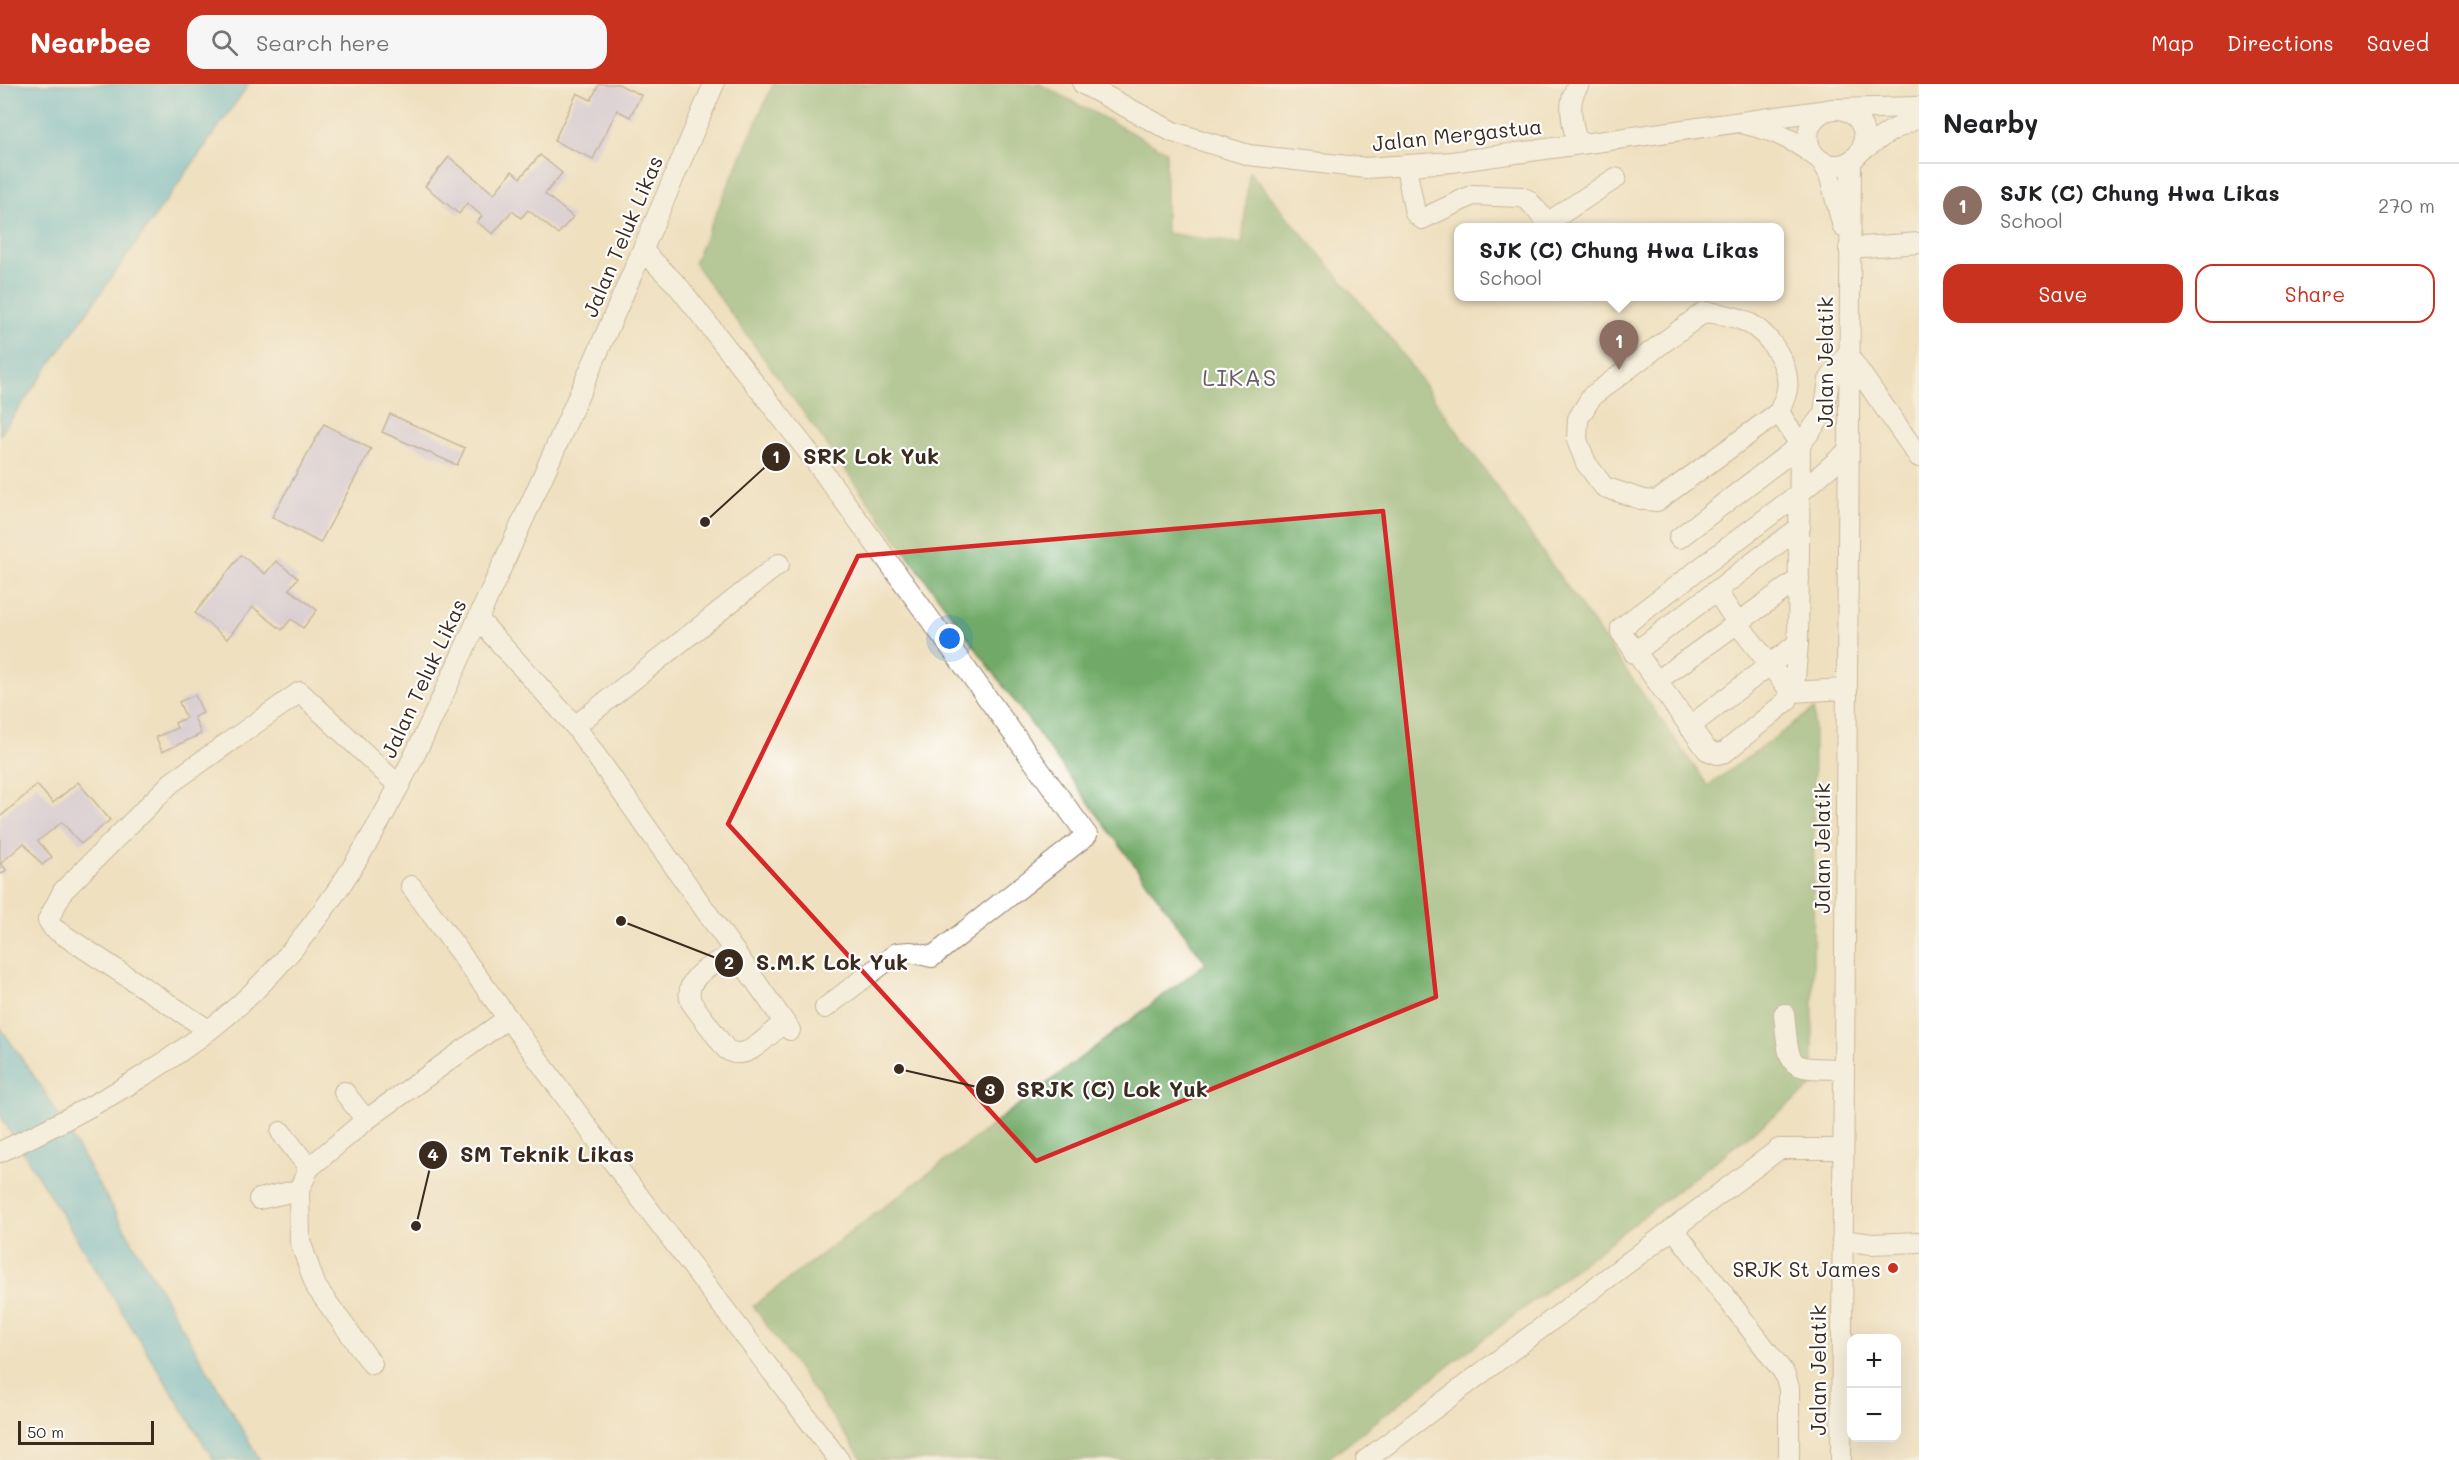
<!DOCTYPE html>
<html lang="en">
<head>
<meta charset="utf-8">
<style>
  body { margin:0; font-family:Mali,sans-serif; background:#f6f6f6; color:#202124 }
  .controls { position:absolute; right:18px; bottom:18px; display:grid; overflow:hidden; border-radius:12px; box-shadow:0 6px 24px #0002 }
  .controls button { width:54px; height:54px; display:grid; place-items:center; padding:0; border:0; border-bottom:2px solid #e0e0e0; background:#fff; color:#202124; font:30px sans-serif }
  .scale { position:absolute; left:18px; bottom:15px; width:136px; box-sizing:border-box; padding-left:6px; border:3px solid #3b2a1e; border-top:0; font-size:16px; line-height:21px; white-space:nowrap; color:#3b2a1e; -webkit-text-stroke:4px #fff; paint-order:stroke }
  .you { position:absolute; left:950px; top:555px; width:21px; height:21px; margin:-15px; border:4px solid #fff; border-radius:50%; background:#1a73e8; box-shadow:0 0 0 9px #1a73e833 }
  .badge { display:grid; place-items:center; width:39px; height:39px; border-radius:50%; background:#c8321e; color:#fff; font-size:20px; font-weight:700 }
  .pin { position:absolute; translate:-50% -50px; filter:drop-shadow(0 2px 3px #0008) }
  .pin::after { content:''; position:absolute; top:32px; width:21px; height:18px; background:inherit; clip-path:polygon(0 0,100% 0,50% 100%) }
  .popup { position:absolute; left:1454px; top:139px; width:330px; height:78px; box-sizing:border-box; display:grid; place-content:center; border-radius:12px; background:#fff; filter:drop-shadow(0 2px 4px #0005); font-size:20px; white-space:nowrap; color:#757577 }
  .popup b { font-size:22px; color:#202124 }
  .popup::after { content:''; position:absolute; left:50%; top:100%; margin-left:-12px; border:12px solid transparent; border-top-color:#fff }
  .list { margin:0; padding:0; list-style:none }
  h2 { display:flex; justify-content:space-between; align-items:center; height:78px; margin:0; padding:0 24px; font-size:26px }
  h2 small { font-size:20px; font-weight:400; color:#757577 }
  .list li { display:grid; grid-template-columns:39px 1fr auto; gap:18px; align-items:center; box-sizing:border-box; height:84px; padding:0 24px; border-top:2px solid #e0e0e0 }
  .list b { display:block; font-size:22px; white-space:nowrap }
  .list p { margin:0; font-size:20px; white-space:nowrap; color:#757577 }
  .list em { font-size:20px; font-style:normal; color:#757577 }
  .actions { display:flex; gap:12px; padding:18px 24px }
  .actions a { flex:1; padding:14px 0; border:2px solid #c8321e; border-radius:18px; text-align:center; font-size:21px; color:#c8321e }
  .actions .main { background:#c8321e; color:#fff }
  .icon { flex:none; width:33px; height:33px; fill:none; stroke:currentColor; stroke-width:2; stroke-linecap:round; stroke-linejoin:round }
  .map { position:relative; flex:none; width:1919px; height:1376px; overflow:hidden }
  header { display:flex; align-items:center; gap:36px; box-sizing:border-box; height:84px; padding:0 30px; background:#c8321e; color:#fff }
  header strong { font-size:28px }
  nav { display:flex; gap:33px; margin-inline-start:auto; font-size:21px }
  .search { width:420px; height:54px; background:#f6f6f6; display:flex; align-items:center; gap:15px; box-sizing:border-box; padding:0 21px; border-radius:18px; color:#757577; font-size:22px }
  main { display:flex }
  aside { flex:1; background:#fff }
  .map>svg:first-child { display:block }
  .forest { fill:#71aa68; stroke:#566a43; stroke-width:1.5 }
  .water { fill:#57b9d6; stroke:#49727a; stroke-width:1.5 }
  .building { fill:#c2baec }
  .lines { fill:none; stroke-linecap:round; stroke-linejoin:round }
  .minor-casing { stroke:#95856f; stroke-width:22 }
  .minor { stroke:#fff; stroke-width:20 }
  .marked { fill:none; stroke:#d62828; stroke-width:4.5; stroke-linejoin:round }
  .poi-dot { fill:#c8321e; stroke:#fff; stroke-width:2 }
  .labels { text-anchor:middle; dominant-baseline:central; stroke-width:4.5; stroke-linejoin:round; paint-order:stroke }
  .street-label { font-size:21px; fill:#3b2a1e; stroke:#fff }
  .poi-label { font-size:21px; fill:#3b2a1e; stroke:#fff; text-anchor:end }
  .quarter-label { font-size:24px; letter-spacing:1.5px; fill:#6a5c66; stroke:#fff }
  .leader { fill:none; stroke:#3b2a1e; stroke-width:2 }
  .callout-dot { fill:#3b2a1e; stroke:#fff; stroke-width:2 }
  .mark-label { font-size:18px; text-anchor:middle; font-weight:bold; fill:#fff }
  .callout-label { font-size:22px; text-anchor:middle; font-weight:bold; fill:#3b2a1e; stroke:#fff; stroke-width:4.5; stroke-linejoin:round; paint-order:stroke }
</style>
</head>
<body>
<header>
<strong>Nearbee</strong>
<div class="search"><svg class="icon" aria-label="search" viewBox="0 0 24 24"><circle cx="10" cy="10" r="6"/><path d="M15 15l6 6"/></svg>Search here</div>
<nav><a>Map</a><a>Directions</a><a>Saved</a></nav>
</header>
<main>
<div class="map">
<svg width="1919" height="1376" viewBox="0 0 1919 1376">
  <rect width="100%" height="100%" fill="#fff"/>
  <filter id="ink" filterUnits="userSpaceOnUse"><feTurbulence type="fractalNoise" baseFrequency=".0167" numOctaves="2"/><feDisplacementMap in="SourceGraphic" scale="12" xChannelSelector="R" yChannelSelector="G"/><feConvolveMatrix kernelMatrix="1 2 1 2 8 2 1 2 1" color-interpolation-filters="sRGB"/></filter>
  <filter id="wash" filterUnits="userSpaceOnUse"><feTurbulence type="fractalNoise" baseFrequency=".008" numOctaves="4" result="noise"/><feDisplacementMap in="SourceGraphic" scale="24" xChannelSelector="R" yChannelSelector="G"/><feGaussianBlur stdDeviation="1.35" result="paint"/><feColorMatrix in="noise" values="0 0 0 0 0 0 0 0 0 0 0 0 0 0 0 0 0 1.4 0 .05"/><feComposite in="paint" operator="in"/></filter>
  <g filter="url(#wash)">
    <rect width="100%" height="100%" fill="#efe0c0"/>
    <path class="forest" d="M773,0h267l126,67v82l76,11 7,-73 148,175 311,440 106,-77 -1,377 -487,374h-463l-110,-154 453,-343 -512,-700z"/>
    <g class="water">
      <path d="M0,0h249l-249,351z"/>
      <path d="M0,943l43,62 217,371h-46l-214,-345z"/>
    </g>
    <g id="blocks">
      <g class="building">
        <path d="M599,0h19l23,11 -11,22 -13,-7 -24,49 -39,-18 23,-48 14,7z"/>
        <path d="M540,71l22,18 -17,21 28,23 -15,17 -30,-24 -7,8 -9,-7 -19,23 -16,-12 5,-6 -15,-13 -8,11 -34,-28 24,-29 45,37 18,-23 8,7z"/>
        <path d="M390,330l75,34 -8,17 -75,-33z"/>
        <path d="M324,340l47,25 -51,94 -48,-26z"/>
        <path d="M241,471l24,19 11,-13 22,17 -9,11 28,21 -14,18 -12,-9 -9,11 -29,-23 -26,32 -32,-26z"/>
        <path d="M195,611l8,18 -9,4 7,17 -39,18 -6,-15 21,-9 -2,-5 11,-5 -7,-16z"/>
        <path d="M78,698l32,38 -29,24 -19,-22 -24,19 14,16 -10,8 -18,-22 -23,20 5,7 -6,5v-58l37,-32 16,18z"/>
      </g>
    </g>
  </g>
  <g filter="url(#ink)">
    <use href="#blocks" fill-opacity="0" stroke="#95856f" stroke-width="1.5"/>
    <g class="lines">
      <g class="minor-casing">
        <g id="minor">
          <path d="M1083,0l90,48 76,23 117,13 86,-6 382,-53 85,-2"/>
          <circle cx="1836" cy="53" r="28"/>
          <path d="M1745,40c27,6 48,15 70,32"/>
          <path d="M1577,60c-4,-20 -12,-42 2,-60"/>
          <path d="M1861,67l28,-19 30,-15"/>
          <path d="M1822,78l7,12 14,53"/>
          <path d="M1406,83l9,46 7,6 51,-24 48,2 7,3 17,20 5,1 66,-43"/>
          <path d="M1849,164l70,-5"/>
          <path d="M643,167l35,35 132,168 277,381 -155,122 -21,-5 -14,1 -72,55"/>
          <path d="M1704,228c35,3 56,11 74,41 6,10 11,25 9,36 -1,7 -5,16 -8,23l-122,89 -13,-1 -40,-13 -18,-24 -9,-23 1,-21 14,-23z"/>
          <path d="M1848,271l71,102"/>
          <path d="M1848,367l-47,41 -180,136v4l86,118 10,4 8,-2 62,-51 8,-23 3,-35 2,-198 24,-32 5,-33 19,-27"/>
          <path d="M1679,454l121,-93 -21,-33"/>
          <path d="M1717,508l21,32 53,68"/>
          <path d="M478,535l97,107 204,-162"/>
          <path d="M1634,569l166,-126"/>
          <path d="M1657,597l142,-102"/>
          <path d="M1791,608l55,-3"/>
          <path d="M575,642l215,304"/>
          <path d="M1689,643l109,-84"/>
          <path d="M411,802l211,288 217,286"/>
          <path d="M735,868c-19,11 -53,24 -44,50l35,47c20,15 42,-14 58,-27"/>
          <path d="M1784,930c6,57 2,54 59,55"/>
          <path d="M207,945l-154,-101 -5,-8 15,-29 108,-108 129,-91 99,94"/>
          <path d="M344,1008l22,28"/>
          <path d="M281,1048l28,36"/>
          <path d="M0,1068c91,-43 191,-96 262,-169 105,-107 162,-247 224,-382 79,-171 154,-344 228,-517"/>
          <path d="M259,1115l40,-9"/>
          <path d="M1673,1144l111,145 5,15v72"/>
          <path d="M1842,1156l30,4 47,-2"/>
          <path d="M372,1280l-56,-77 -16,-46 -1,-51 10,-22 57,-48 142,-102"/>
          <path d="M1366,1376l413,-311h64"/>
          <path d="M1841,1376l10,-1299"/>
        </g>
      </g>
      <use href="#minor" class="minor"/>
    </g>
  </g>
  <path d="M0 0H1919V1376H0ZM1383,427l53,486 -400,164 -308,-337 130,-268z" fill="#efe0c0" fill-opacity=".55" fill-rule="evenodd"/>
  <path class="marked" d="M1383,427l53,486 -400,164 -308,-337 130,-268z"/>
  <circle class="poi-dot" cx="1893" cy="1184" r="6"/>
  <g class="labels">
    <g class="street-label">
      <text transform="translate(1457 50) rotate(-6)">Jalan Mergastua</text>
      <text transform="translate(622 152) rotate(-67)">Jalan Teluk Likas</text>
      <text transform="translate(1824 278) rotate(-90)">Jalan Jelatik</text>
      <text transform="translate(423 594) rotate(-65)">Jalan Teluk Likas</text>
      <text transform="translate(1821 764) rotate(-90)">Jalan Jelatik</text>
      <text transform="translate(1817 1286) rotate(-90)">Jalan Jelatik</text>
    </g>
    <g class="poi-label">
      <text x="1881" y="1184">SRJK St James</text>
    </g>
    <g class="quarter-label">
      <text x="1240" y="292">LIKAS</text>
    </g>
  </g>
  <path class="leader" d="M705 438L776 373M621 837L729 879M899 985L990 1006M416 1142L433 1071"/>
  <g class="callout-dot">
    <circle cx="705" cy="438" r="6"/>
    <circle cx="621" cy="837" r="6"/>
    <circle cx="899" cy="985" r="6"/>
    <circle cx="416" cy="1142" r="6"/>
    <circle cx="776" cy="373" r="15"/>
    <circle cx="729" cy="879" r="15"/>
    <circle cx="990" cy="1006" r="15"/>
    <circle cx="433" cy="1071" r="15"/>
  </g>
  <g class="mark-label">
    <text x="776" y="379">1</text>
    <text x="729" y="885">2</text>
    <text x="990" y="1012">3</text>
    <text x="433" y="1077">4</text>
  </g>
  <g class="callout-label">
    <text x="871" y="380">SRK Lok Yuk</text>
    <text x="832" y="886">S.M.K Lok Yuk</text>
    <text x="1112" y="1013">SRJK (C) Lok Yuk</text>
    <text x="547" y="1078">SM Teknik Likas</text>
  </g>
</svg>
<div class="controls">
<button>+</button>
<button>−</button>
</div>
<div class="scale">50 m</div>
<div class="you"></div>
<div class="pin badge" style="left:1619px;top:286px;background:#8d6e63">1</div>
<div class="popup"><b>SJK (C) Chung Hwa Likas</b>School</div>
</div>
<aside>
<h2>Nearby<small></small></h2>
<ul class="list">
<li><span class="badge" style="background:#8d6e63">1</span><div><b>SJK (C) Chung Hwa Likas</b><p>School</p></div><em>270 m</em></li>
</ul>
<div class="actions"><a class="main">Save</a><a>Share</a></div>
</aside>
</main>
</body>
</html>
